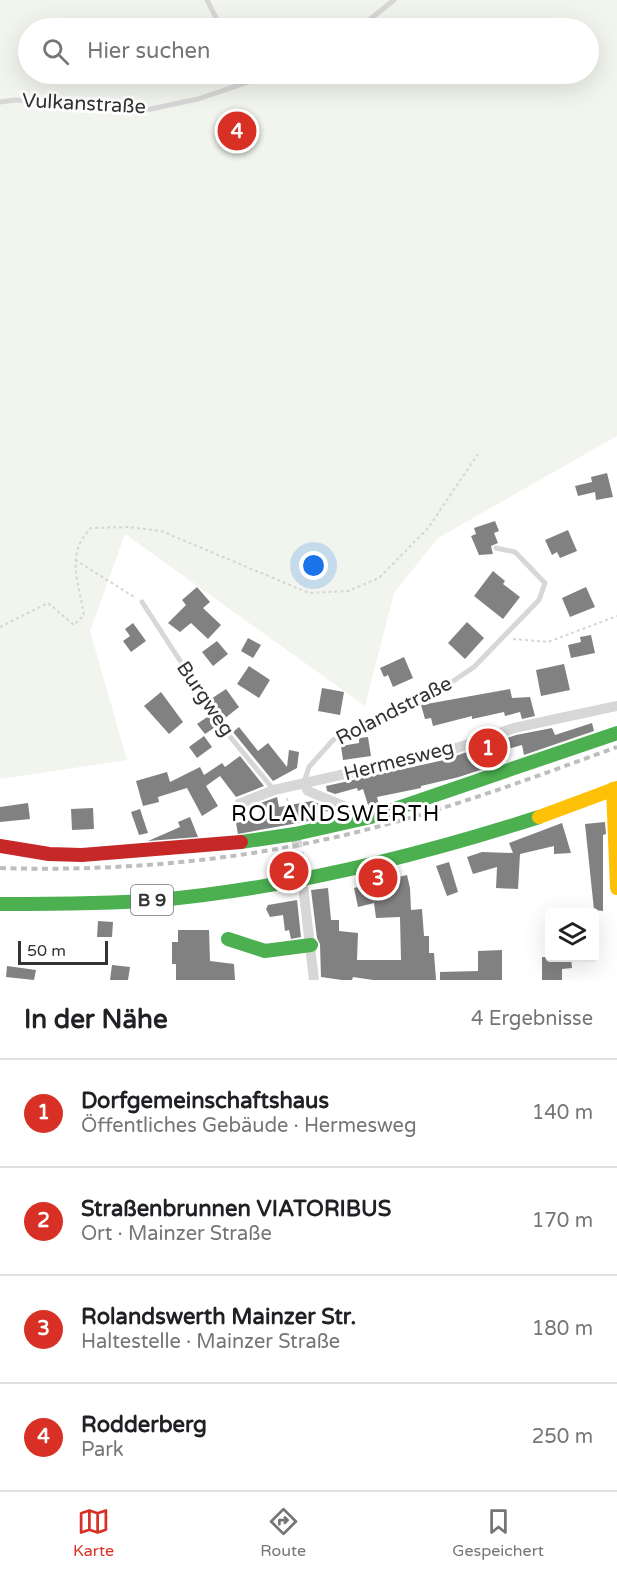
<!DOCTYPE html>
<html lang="de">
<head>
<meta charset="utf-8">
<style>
  body { margin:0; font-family:"Varela Round",sans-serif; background:#f2f2f2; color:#202124 }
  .controls { position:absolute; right:18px; bottom:18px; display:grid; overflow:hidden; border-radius:6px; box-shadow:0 6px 24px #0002 }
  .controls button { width:54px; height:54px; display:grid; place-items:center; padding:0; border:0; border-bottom:2px solid #e0e0e0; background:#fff; color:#202124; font:30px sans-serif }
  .scale { position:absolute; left:18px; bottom:15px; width:90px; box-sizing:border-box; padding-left:6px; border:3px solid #333; border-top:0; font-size:16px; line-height:21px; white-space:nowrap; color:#333; -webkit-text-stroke:4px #fff; paint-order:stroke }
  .you { position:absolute; left:314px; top:566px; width:21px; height:21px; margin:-15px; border:4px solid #fff; border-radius:50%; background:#1a73e8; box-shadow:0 0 0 9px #1a73e833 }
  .badge { display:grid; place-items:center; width:39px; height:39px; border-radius:50%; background:#d93025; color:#fff; font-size:20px; font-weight:700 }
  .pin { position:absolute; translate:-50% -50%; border:3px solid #fff; box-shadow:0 2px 6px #0006 }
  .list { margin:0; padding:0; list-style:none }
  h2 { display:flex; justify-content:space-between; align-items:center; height:78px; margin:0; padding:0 24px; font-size:26px }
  h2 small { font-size:20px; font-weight:400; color:#757577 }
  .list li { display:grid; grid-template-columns:39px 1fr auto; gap:18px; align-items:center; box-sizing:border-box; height:108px; padding:0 24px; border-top:2px solid #e0e0e0 }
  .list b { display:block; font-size:22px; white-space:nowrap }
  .list p { margin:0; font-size:20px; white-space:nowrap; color:#757577 }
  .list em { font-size:20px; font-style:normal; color:#757577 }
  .icon { flex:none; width:33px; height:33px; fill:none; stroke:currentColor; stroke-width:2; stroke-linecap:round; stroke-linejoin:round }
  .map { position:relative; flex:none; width:617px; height:980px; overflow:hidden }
  .search { position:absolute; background:#fff; box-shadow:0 6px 24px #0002; left:18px; right:18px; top:18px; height:66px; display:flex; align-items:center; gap:15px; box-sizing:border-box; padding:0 21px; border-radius:33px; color:#757577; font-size:22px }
  .sheet { height:510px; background:#fff }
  nav { display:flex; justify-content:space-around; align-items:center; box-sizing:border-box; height:84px; border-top:2px solid #e0e0e0; background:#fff; font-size:16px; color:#757577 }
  nav a { display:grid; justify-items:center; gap:3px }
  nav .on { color:#d93025 }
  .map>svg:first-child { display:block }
  .green { fill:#f1f5ed; fill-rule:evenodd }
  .building { fill:#818181 }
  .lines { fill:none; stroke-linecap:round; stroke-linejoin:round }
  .street-tunnel { stroke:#d6d6d6; stroke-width:10; stroke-dasharray:10 5; stroke-linecap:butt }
  .path { stroke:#d6d6d6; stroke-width:2; stroke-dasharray:3 3; stroke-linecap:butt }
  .lane { stroke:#d7d7d7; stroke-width:5 }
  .street { stroke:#d7d7d7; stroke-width:10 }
  .fast { stroke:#4caf50; stroke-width:14 }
  .slow { stroke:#ffc107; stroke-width:14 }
  .jam { stroke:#c62828; stroke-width:14 }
  .rail { stroke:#bebebe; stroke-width:4; stroke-dasharray:6 4.5; stroke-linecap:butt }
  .labels { text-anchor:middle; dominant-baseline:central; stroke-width:6; stroke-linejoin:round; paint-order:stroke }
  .shield { fill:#fff; stroke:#707070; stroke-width:1.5 }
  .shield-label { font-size:18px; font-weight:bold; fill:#333 }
  .street-label { font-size:20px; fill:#333; stroke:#fff }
  .quarter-label { font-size:22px; letter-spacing:1.5px; fill:#000; stroke:#fff }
</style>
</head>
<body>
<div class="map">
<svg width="617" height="980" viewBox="0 0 617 980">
  <rect width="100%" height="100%" fill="#fff"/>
  <path class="green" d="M0,0h617v436l-179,102 -44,55 -29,113 -240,-172 -35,97 37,129 -127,19zM28,28h560v46h-560z"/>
  <g class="building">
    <path d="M607,473l6,24 -17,3 -1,-8 -17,4 -3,-10 17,-4 -1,-5z"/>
    <path d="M495,521l4,10 -5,2 4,10 -7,3 2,8 -14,1 -8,-19 5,-2 -2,-6z"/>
    <path d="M568,530l9,21 -17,7 -3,-6 -5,3 -7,-15z"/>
    <path d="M493,571l12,10 -2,3 17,13 -17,22 -29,-23z"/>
    <path d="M197,587l13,15 -7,6 18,17 -13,14 -17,-16 -11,9 -12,-9 18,-18 -4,-5z"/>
    <path d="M586,587l9,20 -25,10 -8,-19z"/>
    <path d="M467,622l17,16 -19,21 -17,-16z"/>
    <path d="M133,623l13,18 -15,11 -8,-11 7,-5 -5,-7z"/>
    <path d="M591,635l4,18 -24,5 -3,-13 13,-3 -1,-5z"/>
    <path d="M248,638l13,7 -8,13 -12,-7z"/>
    <path d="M217,641l11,13 -15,12 -11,-14z"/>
    <path d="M404,657l9,21 -20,9 -5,-12 -4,2 -4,-9z"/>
    <path d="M564,664l6,26 -29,6 -5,-26z"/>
    <path d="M249,666l21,14 -11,18 -22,-14z"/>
    <path d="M322,688l22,4 -4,23 -22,-4z"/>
    <path d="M226,689l13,18 -15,12 -13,-20z"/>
    <path d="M510,689l2,9 18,-1 5,19 -13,3 -2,-7 -15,4 -1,-4 -32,7v-3l-39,10 -2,-8 -6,1 -4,-14z"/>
    <path d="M161,692l22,30 -14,12 -25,-28z"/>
    <path d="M210,715l7,11 -12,8 -8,-10z"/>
    <path d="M592,723l2,8 -70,24 -2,-10 -18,5 3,11 -48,16 -38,9v2l-44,9 2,8 -10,3 -6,-19 -5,2 -1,-3 -22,6 -8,-3 -1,-5 118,-26 72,-25 36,-7 3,7z"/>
    <path d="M239,727l19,24 10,-8 19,24 2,-17 10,2 -2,16 -24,13 -40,-49z"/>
    <path d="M204,736l8,11 -15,11 -8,-11z"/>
    <path d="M368,737l3,19 -28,4 -2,-14 18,-3v-5z"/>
    <path d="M240,756l24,30 -28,11 -16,-21 -14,10 12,20 -16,10 -15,-28 -29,9 1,5 -16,4 -7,-25 31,-9 3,10 30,-15 4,8 18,-12 3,4z"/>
    <path d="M277,797l2,10 33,-6 23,9 -12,2 2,6 -87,16 -2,-11 25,-5 -3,-14z"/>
    <path d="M28,803l2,16 -30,3v-15z"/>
    <path d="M93,808l1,21 -22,1 -1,-21z"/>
    <path d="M140,809l8,24 -9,2 -8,-23z"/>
    <path d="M190,817l8,20 -50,4 32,-14 -2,-5z"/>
    <path d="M605,822l1,12 -3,1v76l-9,-1 -9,-86z"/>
    <path d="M562,823l9,30 -17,1v-8l-34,8 -2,35 -22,-1 1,-21 -24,7 -6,-17 15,-5 31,1 -4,-10z"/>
    <path d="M449,862l9,30 -11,4 -11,-30z"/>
    <path d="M407,875l3,13 1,22 11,-1 2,27h5v17h5l2,27h-63l-20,-3 -1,3h-10l-21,-3 -1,-33 -3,-6 -6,-48 17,-2 3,32h8v11l19,2 -1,27h44l-1,-43 -24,1 -2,-15 -16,4 -4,-19z"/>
    <path d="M297,900l4,37 -10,2 -2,-9 -4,1 -2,-16 -13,2 -4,-8 2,-4z"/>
    <path d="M98,921l15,1 -1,15h-15z"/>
    <path d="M178,930h31l1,31 24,3 1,16h-59v-16h-4v-22h6z"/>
    <path d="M502,950v30h-62v-8l38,-1v-20z"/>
    <path d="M542,957h29l1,11 -10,1v11h-20z"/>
    <path d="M112,965l18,2 -2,13h-18z"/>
    <path d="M7,966l29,4 -2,10 -28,-3z"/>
  </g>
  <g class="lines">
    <path class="street-tunnel" d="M296,838l4,22"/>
    <g class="path">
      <path d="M75,560l61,38"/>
      <path d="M0,627l48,-24 26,22 10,-10c-5,-32 -19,-62 7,-87l38,-1 32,4 148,62 39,-2 31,-13 49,-50 50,-74"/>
      <path d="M513,639l35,3 69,-26"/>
      <path d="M287,798l5,24"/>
    </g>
    <g class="lane">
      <path d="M207,0l14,28"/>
      <path d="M359,28l35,-28"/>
      <path d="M0,102l15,-2 131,10 52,-11 74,-25"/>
      <path d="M142,602l85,131 47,57"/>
      <path d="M304,782l5,-15 24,-27 104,-48 37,-25 65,-67 6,-17 -30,-31 -19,-4"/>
    </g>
    <g class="street">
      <path d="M304,784l4,7 62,26"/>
      <path d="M239,804l35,-14 177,-40 63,-22 103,-22"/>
      <path d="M300,860l14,120"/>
    </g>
    <g class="fast">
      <path d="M241,842l54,-8 76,-17 246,-84"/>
      <path d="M0,904c53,0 106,0 159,-4 130,-12 256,-43 380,-83"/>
      <path d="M228,939l37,12 46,-6"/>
    </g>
    <g class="slow">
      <path d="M613,789l4,99"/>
      <path d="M539,817l78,-29"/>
    </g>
    <path class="jam" d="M0,846l49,8 33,1 159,-13"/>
    <path class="rail" d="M0,868c128,4 260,-9 384,-43 79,-21 156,-50 233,-78"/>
  </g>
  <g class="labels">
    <rect class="shield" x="131" y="885" width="42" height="30" rx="4.5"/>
    <g class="shield-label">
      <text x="152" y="900">B 9</text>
    </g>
    <g class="street-label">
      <text transform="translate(84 104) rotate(3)">Vulkanstraße</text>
      <text transform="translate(205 699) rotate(56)">Burgweg</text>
      <text transform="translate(394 711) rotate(-27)">Rolandstraße</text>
      <text transform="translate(399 761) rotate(-14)">Hermesweg</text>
    </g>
    <g class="quarter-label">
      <text x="336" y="814">ROLANDSWERTH</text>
    </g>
  </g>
</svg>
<div class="controls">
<button><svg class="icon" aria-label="layers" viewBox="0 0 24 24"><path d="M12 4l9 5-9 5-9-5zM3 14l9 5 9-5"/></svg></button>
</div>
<div class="scale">50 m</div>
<div class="you"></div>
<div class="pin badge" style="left:488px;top:748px">1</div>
<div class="pin badge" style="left:289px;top:871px">2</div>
<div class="pin badge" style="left:378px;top:878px">3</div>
<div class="pin badge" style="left:237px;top:131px">4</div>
<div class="search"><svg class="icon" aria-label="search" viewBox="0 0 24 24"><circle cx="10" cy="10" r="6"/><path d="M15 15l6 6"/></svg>Hier suchen</div>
</div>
<section class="sheet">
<h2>In der Nähe<small>4 Ergebnisse</small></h2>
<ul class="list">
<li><span class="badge">1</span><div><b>Dorfgemeinschaftshaus</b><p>Öffentliches Gebäude · Hermesweg</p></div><em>140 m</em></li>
<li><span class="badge">2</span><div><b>Straßenbrunnen VIATORIBUS</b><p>Ort · Mainzer Straße</p></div><em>170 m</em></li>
<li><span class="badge">3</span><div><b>Rolandswerth Mainzer Str.</b><p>Haltestelle · Mainzer Straße</p></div><em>180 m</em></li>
<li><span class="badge">4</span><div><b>Rodderberg</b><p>Park</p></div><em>250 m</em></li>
</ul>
</section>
<nav>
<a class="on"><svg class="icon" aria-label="map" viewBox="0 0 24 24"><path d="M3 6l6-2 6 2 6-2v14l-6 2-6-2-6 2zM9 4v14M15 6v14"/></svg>Karte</a>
<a><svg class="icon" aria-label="directions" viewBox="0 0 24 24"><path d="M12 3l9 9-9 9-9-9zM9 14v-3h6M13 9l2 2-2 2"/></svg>Route</a>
<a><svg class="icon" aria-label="saved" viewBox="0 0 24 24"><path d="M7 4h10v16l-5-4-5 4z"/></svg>Gespeichert</a>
</nav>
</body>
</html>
